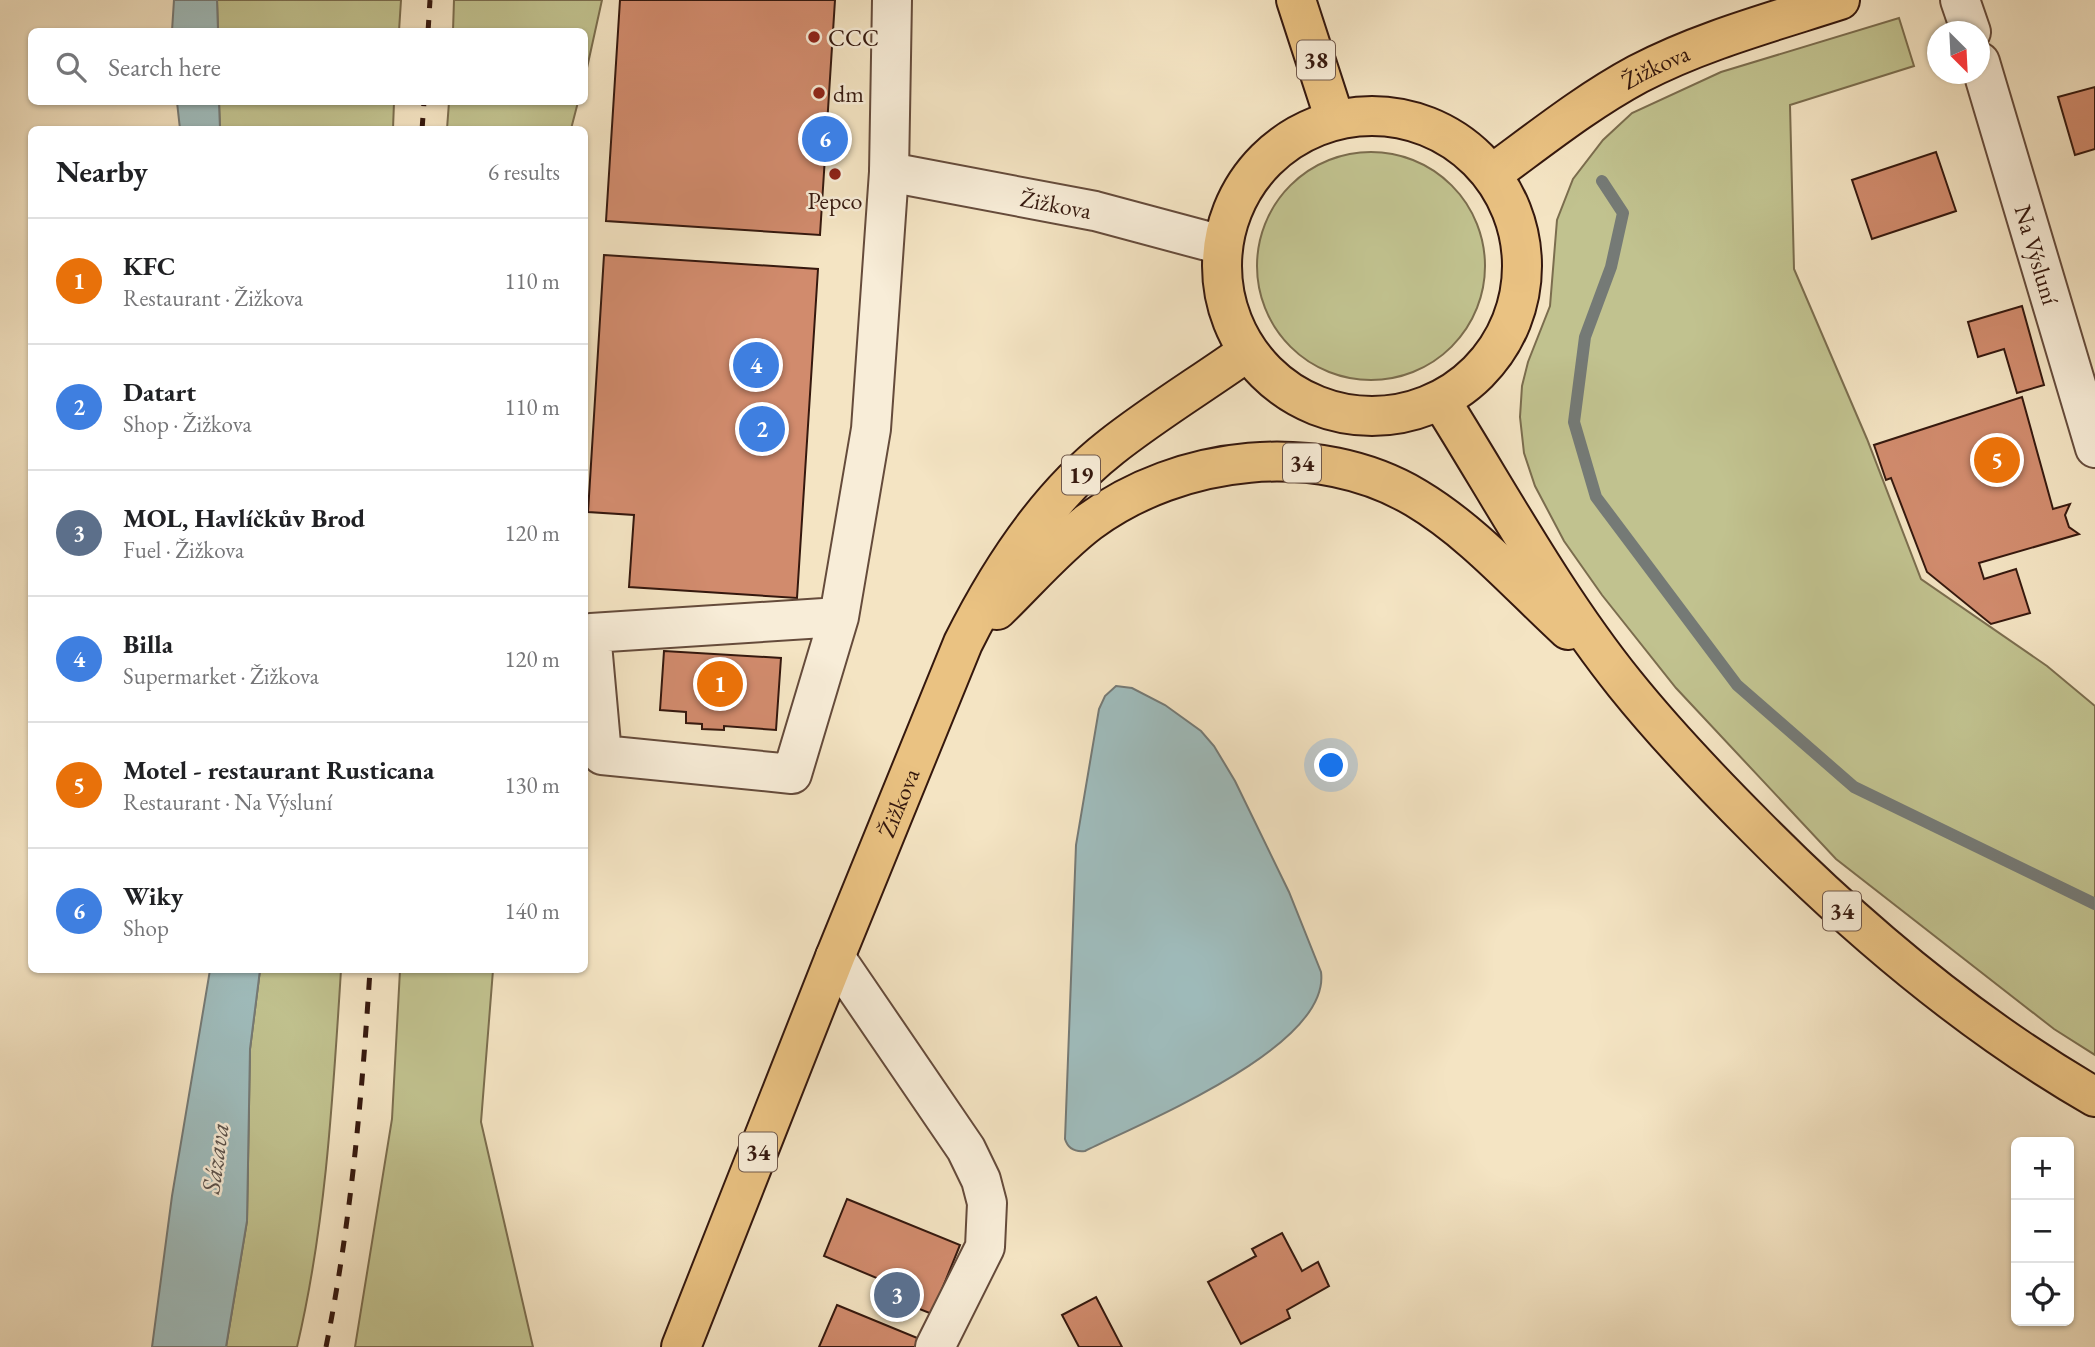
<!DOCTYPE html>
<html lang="en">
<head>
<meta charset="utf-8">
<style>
  body { margin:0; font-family:"EB Garamond",serif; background:#f6f6f6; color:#202124 }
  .controls { position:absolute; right:21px; bottom:21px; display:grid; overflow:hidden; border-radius:10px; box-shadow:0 2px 5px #0004 }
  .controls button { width:63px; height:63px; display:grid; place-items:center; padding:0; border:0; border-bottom:2px solid #e0e0e0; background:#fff; color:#202124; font:35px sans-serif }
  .compass { position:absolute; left:1927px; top:21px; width:63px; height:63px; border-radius:50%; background:#fff; box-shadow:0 2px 5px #0004; rotate:156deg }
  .you { position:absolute; left:1332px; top:766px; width:24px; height:24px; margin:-18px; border:5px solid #fff; border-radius:50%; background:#1a73e8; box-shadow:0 0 0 10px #1a73e833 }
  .badge { display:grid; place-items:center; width:46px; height:46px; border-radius:50%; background:#8f2418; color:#fff; font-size:23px; font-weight:700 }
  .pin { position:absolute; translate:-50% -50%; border:4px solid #fff; box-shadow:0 2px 7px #0006 }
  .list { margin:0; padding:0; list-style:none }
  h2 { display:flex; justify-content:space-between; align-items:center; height:91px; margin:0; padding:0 28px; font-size:30px }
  h2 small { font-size:23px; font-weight:400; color:#757577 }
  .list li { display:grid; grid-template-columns:46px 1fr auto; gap:21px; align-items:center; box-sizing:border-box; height:126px; padding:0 28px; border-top:2px solid #e0e0e0 }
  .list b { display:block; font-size:26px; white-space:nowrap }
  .list p { margin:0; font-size:23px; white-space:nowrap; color:#757577 }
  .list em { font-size:23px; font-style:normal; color:#757577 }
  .icon { flex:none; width:38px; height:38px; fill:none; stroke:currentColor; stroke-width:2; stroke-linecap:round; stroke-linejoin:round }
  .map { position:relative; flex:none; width:2095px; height:1347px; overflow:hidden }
  .search { position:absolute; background:#fff; box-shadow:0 2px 5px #0004; left:28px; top:28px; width:560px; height:77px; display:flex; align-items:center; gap:18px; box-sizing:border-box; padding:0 24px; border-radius:10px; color:#757577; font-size:26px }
  .panel { position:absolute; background:#fff; box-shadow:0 2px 5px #0004; left:28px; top:126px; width:560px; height:847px; border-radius:10px }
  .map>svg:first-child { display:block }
  .green { fill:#c1c28f; stroke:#7b6d4e; stroke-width:2 }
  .water { fill:#9fbcbc; stroke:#757a76; stroke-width:2 }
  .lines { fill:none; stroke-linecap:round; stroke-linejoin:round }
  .stream { stroke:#757a76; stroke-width:12 }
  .building { fill:#d18b6d; stroke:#35180e; stroke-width:2 }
  .minor-casing { stroke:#654b3b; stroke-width:42 }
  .major-casing { stroke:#35180e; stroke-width:42 }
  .minor { stroke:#f8edd8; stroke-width:38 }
  .major { stroke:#eac282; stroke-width:38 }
  .rail { stroke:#35180e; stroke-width:5; stroke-dasharray:12 12; stroke-linecap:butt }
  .poi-dot { fill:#8f2418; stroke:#f8edd8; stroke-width:2.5 }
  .labels { text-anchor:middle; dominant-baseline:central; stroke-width:5; stroke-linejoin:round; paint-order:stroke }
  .shield { fill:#f8edd8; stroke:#70584b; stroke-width:2 }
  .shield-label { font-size:23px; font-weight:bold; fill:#35180e }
  .poi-label { font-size:24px; fill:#35180e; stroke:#f8edd8; text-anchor:start }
  .street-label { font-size:24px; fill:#35180e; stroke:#f8edd8 }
  .water-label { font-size:26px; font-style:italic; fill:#5a514b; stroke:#f8edd8 }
</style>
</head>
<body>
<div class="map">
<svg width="2095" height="1347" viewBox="0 0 2095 1347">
  <rect width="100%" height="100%" fill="#f4e4c3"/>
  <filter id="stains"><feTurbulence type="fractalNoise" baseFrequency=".00286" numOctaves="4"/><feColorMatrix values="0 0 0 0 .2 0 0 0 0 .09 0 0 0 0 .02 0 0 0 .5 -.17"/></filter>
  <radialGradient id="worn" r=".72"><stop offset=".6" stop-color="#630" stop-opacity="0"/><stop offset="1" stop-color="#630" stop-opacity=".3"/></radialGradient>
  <g class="green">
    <path d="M217,0h184l-2,31h-181z"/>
    <path d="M454,0h148l-17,77 -1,-45 -131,-1z"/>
    <path d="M1899,18l15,48 -124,39 4,164 73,170 54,140 126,87 48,40v349l-41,-26 -218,-170 -160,-171 -74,-93 -38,-54 -29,-55 -11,-33 -4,-36 2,-31 6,-24 22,-56 7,-86 16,-41 30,-39 29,-27 89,-41z"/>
    <path d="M219,102h175l-1,27h-173z"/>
    <path d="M449,102h129l-7,27h-124z"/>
    <circle cx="1371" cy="266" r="114"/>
    <path d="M260,970h81c-8,125 -15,254 -44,377h-71l21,-126 3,-172z"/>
    <path d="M400,970h93l-12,152 52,225h-178l37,-228z"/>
  </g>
  <g class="water">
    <path d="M174,0h43l1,31h-46z"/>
    <path d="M177,102h42l1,27h-40z"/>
    <path d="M1116,686l16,2 33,17 36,26 13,15 21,35 54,111 32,80c10,75 -180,151 -236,179 -9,1 -17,-2 -20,-12l11,-294 23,-136 6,-13z"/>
    <path d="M210,970h50l-10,79 -3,172 -21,126h-74l20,-151z"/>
  </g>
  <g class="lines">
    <path class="stream" d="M1602,181l21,32 -12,54 -26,70 -11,85 22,75 141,188 117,102 241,117"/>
  </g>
  <g class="building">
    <path d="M620,0h215l-15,235 -214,-14z"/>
    <path d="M2095,87v62l-20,6 -17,-58z"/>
    <path d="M1936,152l20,59 -84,28 -20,-59z"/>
    <path d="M604,255l214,14 -21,329 -168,-11 5,-72 -46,-3z"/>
    <path d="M2022,306l22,79 -27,8 -13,-44 -26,8 -10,-35z"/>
    <path d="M2022,397l31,112 17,-5 -5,11 4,12 10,7 -100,29 5,16 32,-10 14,44 -39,11 -64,-52 -36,-94 -5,2 -12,-35z"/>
    <path d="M664,651l117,7 -5,72 -52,-4v4l-22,-1v-5l-16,-1v-11l-26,-2z"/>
    <path d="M847,1199l113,46 -28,69 -53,-21 5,-12 -60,-25z"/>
    <path d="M1282,1233l20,38 16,-9 11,24 -42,24 3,8 -49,26 -33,-62 48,-26 -4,-7z"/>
    <path d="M1096,1297l26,50h-43l-17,-32z"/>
    <path d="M837,1305l102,42h-120z"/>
  </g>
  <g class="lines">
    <g class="minor-casing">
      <g id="minor">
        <path d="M1960,0l11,32"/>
        <path id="s1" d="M1980,62l115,386"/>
        <path id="s2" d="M889,172l206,39 127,34"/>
        <path d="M839,617l-248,16 11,122 190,19 47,-157 32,-188 18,-257 3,-172"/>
        <path d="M835,957l131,192 15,31 6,23 -2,44 -50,100"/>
      </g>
    </g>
    <g class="major-casing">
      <g id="major">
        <path d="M1296,0l39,120"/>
        <circle cx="1372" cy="266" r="150"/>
        <path id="s3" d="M1492,174c48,-35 94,-72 146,-100 63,-33 134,-52 202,-74"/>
        <path d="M1441,401c59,94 114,196 184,283 41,51 86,98 132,144 102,103 213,197 338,269"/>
        <path d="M997,610c30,-29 59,-63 92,-88 91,-67 228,-83 327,-24 57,34 103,87 152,132"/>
        <path id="s4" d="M681,1347l154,-390 128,-314c36,-72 83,-145 148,-196 43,-34 91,-63 136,-95"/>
      </g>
    </g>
    <use href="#minor" class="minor"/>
    <use href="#major" class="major"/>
    <g class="rail">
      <path d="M428,32l2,-32"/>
      <path d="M422,130l2,-28"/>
      <path d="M326,1347c25,-125 36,-251 44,-377"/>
    </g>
  </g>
  <g class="poi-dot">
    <circle cx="814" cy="37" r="7"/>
    <circle cx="819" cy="93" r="7"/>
    <circle cx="835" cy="174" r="7"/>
  </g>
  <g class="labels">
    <g class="shield">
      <rect x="1297" y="40.5" width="38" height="39" rx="5"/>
      <rect x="1283" y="443.5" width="38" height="39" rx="5"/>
      <rect x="1062" y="455.5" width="38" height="39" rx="5"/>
      <rect x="1823" y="891.5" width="38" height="39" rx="5"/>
      <rect x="739" y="1132.5" width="38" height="39" rx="5"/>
    </g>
    <g class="shield-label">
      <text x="1316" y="60">38</text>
      <text x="1302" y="463">34</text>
      <text x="1081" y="475">19</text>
      <text x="1842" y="911">34</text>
      <text x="758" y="1152">34</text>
    </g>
    <g class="poi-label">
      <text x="828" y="37">CCC</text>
      <text x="833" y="93">dm</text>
      <text x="835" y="200" text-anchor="middle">Pepco</text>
    </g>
    <g class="street-label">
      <text stroke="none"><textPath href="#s3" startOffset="196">Žižkova</textPath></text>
      <text stroke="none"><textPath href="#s2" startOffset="170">Žižkova</textPath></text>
      <text stroke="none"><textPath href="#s1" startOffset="201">Na Výsluní</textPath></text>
      <text stroke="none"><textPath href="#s4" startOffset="586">Žižkova</textPath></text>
    </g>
    <g class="water-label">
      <text transform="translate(215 1158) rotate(-82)">Sázava</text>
    </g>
  </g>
  <rect width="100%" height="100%" filter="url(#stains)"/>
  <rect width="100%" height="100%" fill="url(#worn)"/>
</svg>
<div class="controls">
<button>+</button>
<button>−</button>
<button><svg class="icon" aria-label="locate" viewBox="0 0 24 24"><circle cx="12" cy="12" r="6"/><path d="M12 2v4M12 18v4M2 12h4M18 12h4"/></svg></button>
</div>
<svg class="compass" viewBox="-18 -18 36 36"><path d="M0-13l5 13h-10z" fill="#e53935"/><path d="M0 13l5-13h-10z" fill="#757577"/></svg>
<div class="you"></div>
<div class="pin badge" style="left:720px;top:684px;background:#e8710a">1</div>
<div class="pin badge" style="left:762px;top:429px;background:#3f7fe0">2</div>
<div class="pin badge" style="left:897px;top:1295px;background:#5c6f8a">3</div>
<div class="pin badge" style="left:756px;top:365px;background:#3f7fe0">4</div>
<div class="pin badge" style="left:1997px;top:460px;background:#e8710a">5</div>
<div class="pin badge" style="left:825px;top:139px;background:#3f7fe0">6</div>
<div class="search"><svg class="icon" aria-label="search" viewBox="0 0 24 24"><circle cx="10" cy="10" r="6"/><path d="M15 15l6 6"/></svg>Search here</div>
<section class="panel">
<h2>Nearby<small>6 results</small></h2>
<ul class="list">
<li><span class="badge" style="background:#e8710a">1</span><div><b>KFC</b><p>Restaurant · Žižkova</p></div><em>110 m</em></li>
<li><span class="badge" style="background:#3f7fe0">2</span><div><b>Datart</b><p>Shop · Žižkova</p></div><em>110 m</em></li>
<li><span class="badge" style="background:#5c6f8a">3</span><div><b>MOL, Havlíčkův Brod</b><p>Fuel · Žižkova</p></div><em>120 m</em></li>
<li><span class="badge" style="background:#3f7fe0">4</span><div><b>Billa</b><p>Supermarket · Žižkova</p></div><em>120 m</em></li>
<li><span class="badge" style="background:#e8710a">5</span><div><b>Motel - restaurant Rusticana</b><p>Restaurant · Na Výsluní</p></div><em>130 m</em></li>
<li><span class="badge" style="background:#3f7fe0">6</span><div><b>Wiky</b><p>Shop</p></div><em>140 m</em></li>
</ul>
</section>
</div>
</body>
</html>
